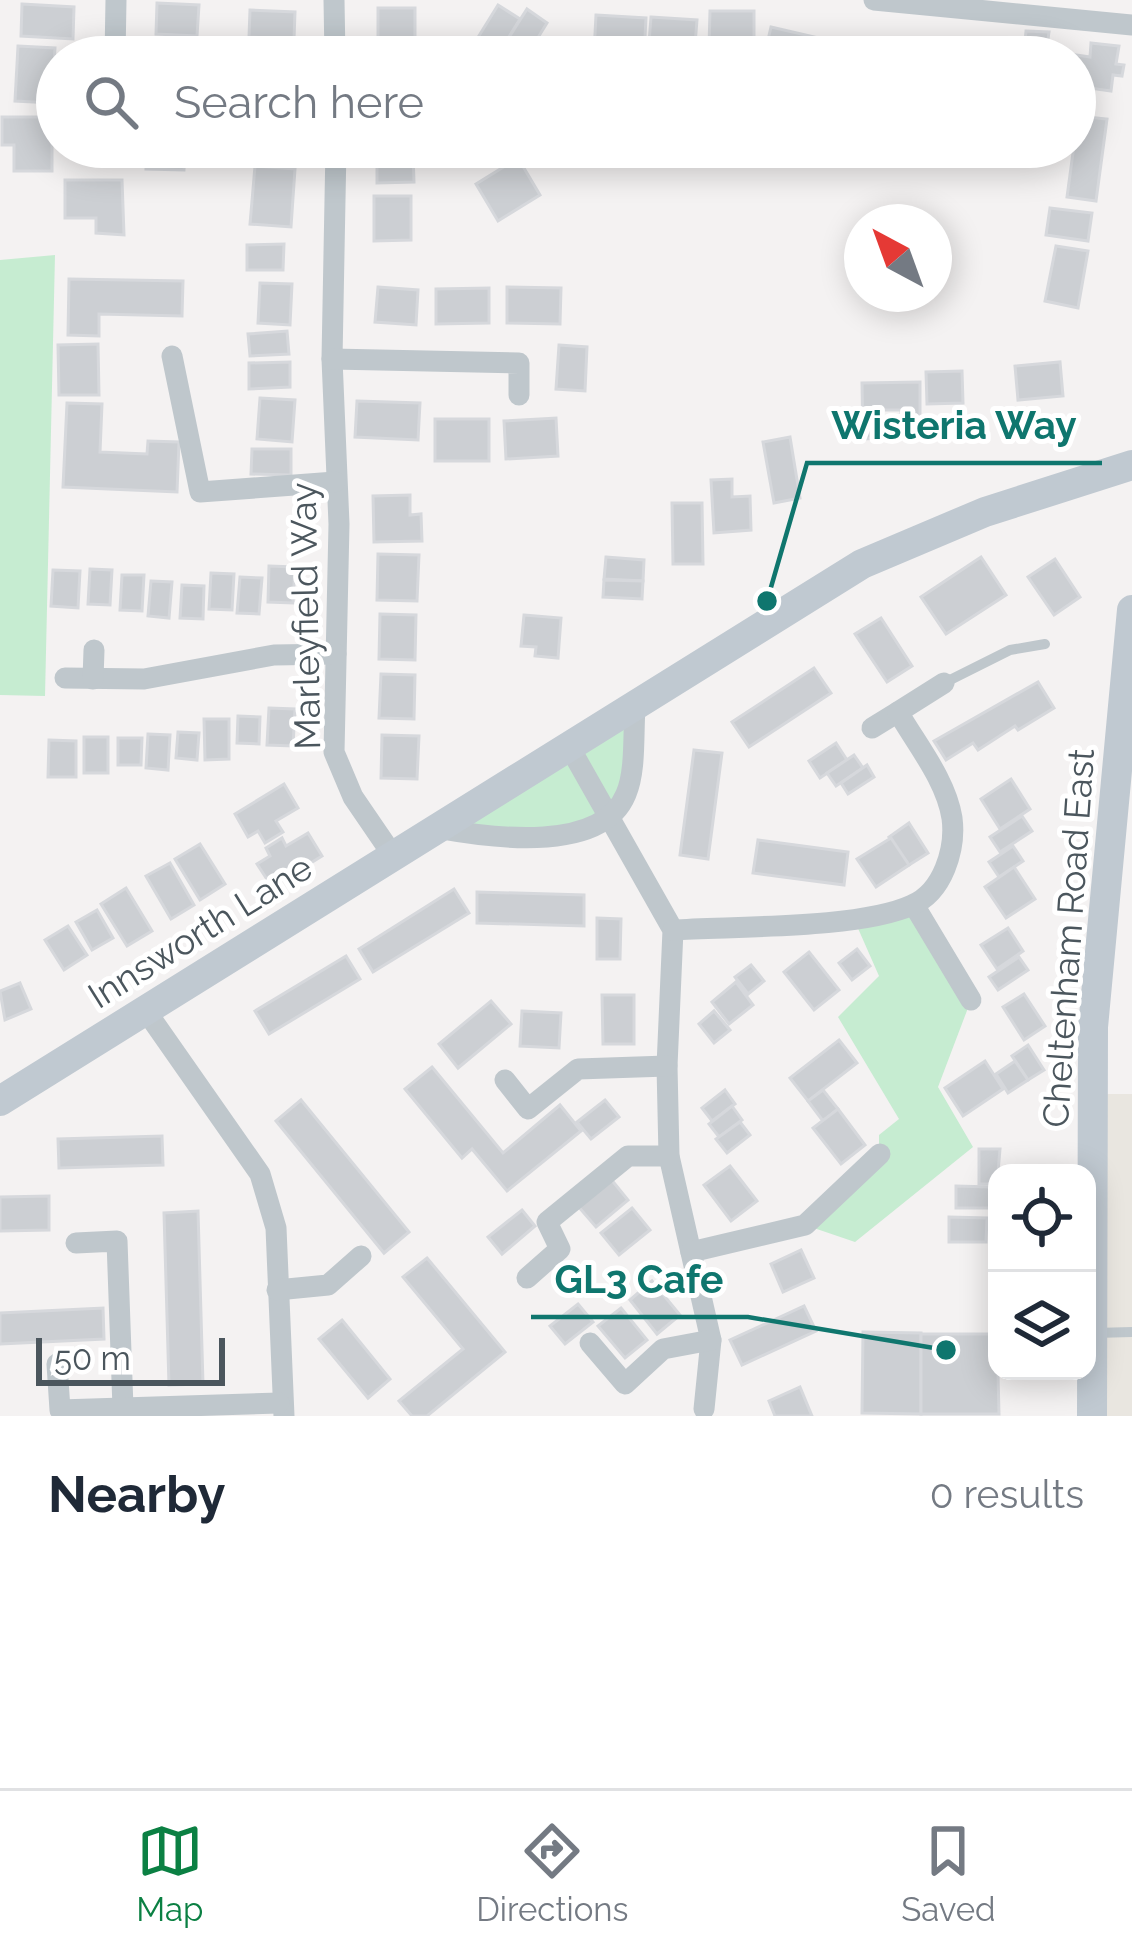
<!DOCTYPE html>
<html lang="en">
<head>
<meta charset="utf-8">
<style>
  body { margin:0; font-family:Raleway,sans-serif; background:#f6f6f7; color:#1f2937 }
  .controls { position:absolute; right:36px; bottom:36px; display:grid; overflow:hidden; border-radius:24px; box-shadow:0 6px 30px #0003 }
  .controls button { width:108px; height:108px; display:grid; place-items:center; padding:0; border:0; border-bottom:3px solid #e0e1e3; background:#fff; color:#1f2937; font:60px sans-serif }
  .compass { position:absolute; left:844px; top:204px; width:108px; height:108px; border-radius:50%; background:#fff; box-shadow:0 6px 30px #0003; rotate:319deg }
  .scale { position:absolute; left:36px; bottom:30px; width:189px; box-sizing:border-box; padding-left:12px; border:6px solid #4b565d; border-top:0; font-size:33px; line-height:42px; white-space:nowrap; color:#4b565d; -webkit-text-stroke:9px #fff; paint-order:stroke }
  .list { margin:0; padding:0; list-style:none }
  h2 { display:flex; justify-content:space-between; align-items:center; height:156px; margin:0; padding:0 48px; font-size:51px }
  h2 small { font-size:39px; font-weight:400; color:#747a83 }
  .icon { flex:none; width:66px; height:66px; fill:none; stroke:currentColor; stroke-width:2; stroke-linecap:round; stroke-linejoin:round }
  .map { position:relative; flex:none; width:1132px; height:1416px; overflow:hidden }
  .search { position:absolute; background:#fff; box-shadow:0 6px 30px #0003; left:36px; right:36px; top:36px; height:132px; display:flex; align-items:center; gap:30px; box-sizing:border-box; padding:0 42px; border-radius:66px; color:#747a83; font-size:45px }
  .sheet { height:372px; background:#fff }
  nav { display:flex; justify-content:space-around; align-items:center; box-sizing:border-box; height:168px; border-top:3px solid #e0e1e3; background:#fff; font-size:33px; color:#747a83 }
  nav a { display:grid; justify-items:center; gap:6px }
  nav .on { color:#0b8043 }
  .map>svg:first-child { display:block }
  .commercial { fill:#e9e6e0 }
  .green { fill:#c6ecd1 }
  .building { fill:#cccfd3; stroke:#d6d8dc; stroke-width:3 }
  .lines { fill:none; stroke-linecap:round; stroke-linejoin:round }
  .lane { stroke:#bfc7cc; stroke-width:10 }
  .street { stroke:#bfc7cc; stroke-width:21 }
  .secondary { stroke:#c0c9d1; stroke-width:30 }
  .labels { text-anchor:middle; dominant-baseline:central; stroke-width:10; stroke-linejoin:round; paint-order:stroke }
  .street-label { font-size:36px; fill:#4b565d; stroke:#fff }
  .leader { fill:none; stroke:#0f766e; stroke-width:4.5 }
  .callout-dot { fill:#0f766e; stroke:#fff; stroke-width:4.5 }
  .callout-label { font-size:39px; text-anchor:middle; font-weight:bold; fill:#0f766e; stroke:#fff; stroke-width:10; stroke-linejoin:round; paint-order:stroke }
</style>
</head>
<body>
<div class="map">
<svg width="1132" height="1416" viewBox="0 0 1132 1416">
  <rect width="100%" height="100%" fill="#f4f2f2"/>
  <rect class="commercial" x="1092" y="1094" width="40" height="322"/>
  <g class="green">
    <path d="M55,255l-10,441 -45,-1v-435z"/>
    <path d="M635,709l-7,83 -50,41 -136,-4z"/>
    <path d="M914,905l57,95 -33,87 35,60 -118,95 -50,-17 74,-71v-19l20,-16 -61,-102 41,-41 -26,-59z"/>
  </g>
  <g class="building">
    <path d="M157,3l42,2 -2,31 -41,-2z"/>
    <path d="M22,4l52,3 -1,32 -52,-3z"/>
    <path d="M498,5l22,14 -21,34 -22,-14z"/>
    <rect x="378" y="8" width="37" height="48"/>
    <path d="M527,9l20,14 -21,34h-20l-7,-4z"/>
    <path d="M250,10l45,2 -1,27 -45,-2z"/>
    <path d="M710,11h44v37l-45,-1z"/>
    <path d="M596,15l50,3 -2,38 -50,-3z"/>
    <path d="M651,17l46,3 -3,37 -46,-1z"/>
    <path d="M771,27l48,11 -5,19h-50z"/>
    <path d="M1026,31l23,1 -3,22 -22,-2z"/>
    <path d="M831,41l48,5 -1,11h-49z"/>
    <path d="M1091,43l28,3 -3,18 8,1 -2,11 -9,-1 -2,16 -36,-5v-29h-19v-5l34,5z"/>
    <path d="M150,45l39,1 -1,11h-38z"/>
    <path d="M18,46l37,2 -3,55 -37,-2z"/>
    <path d="M1078,116l29,3 -11,82 -29,-4z"/>
    <path d="M2,117h50v54h-38v-26h-12z"/>
    <path d="M147,147h38l-1,23 -38,-1z"/>
    <path d="M413,155l1,27 -37,1v-27z"/>
    <path d="M518,158l22,37 -42,26 -22,-37z"/>
    <path d="M255,166l40,3 -4,58 -41,-3z"/>
    <path d="M65,180h57l2,55 -28,-2v-15h-31z"/>
    <path d="M374,196h37v44l-37,1z"/>
    <path d="M1050,208l42,5 -4,28 -42,-6z"/>
    <path d="M284,244l-1,26h-36v-25z"/>
    <path d="M1056,246l32,5 -10,57 -33,-7z"/>
    <path d="M69,279l114,2 -1,35 -83,-2v22l-31,-1z"/>
    <path d="M260,283l32,1 -2,41 -32,-2z"/>
    <path d="M378,287l40,3 -2,35 -41,-3z"/>
    <path d="M507,287l54,1 -1,36 -53,-1z"/>
    <path d="M489,288v35l-53,1v-35z"/>
    <path d="M287,331l2,23 -39,2 -2,-22z"/>
    <path d="M98,344l1,51h-40l-1,-50z"/>
    <path d="M559,345l28,2 -2,44 -29,-2z"/>
    <path d="M290,362v25l-41,2v-26z"/>
    <path d="M1060,362l3,34 -45,4 -3,-34z"/>
    <path d="M962,371l1,32 -36,1 -1,-32z"/>
    <path d="M920,382v56h-18l-1,-28h-18v28l-20,1 -1,-56z"/>
    <path d="M260,398l35,2 -3,42 -35,-3z"/>
    <path d="M357,401l63,2 -2,37 -63,-3z"/>
    <path d="M67,403l35,1 -2,48 47,2 1,-13 31,1 -2,50 -114,-5z"/>
    <path d="M556,418l2,38 -52,3 -2,-38z"/>
    <rect x="435" y="419" width="54" height="42"/>
    <path d="M790,437l10,61 -26,5 -11,-61z"/>
    <path d="M252,449h39v26l-40,-1z"/>
    <path d="M732,479v18l18,-1 1,34 -37,3 -3,-53z"/>
    <path d="M410,495v20l11,-1 1,27 -48,1 -1,-46z"/>
    <path d="M672,503h30l1,61h-30z"/>
    <path d="M378,554l41,1 -2,46 -40,-1z"/>
    <path d="M606,557l38,3 -1,21 -39,-2z"/>
    <path d="M981,557l25,38 -60,39 -25,-37z"/>
    <path d="M1055,559l25,38 -26,18 -26,-38z"/>
    <path d="M269,566l26,1 -2,36 -25,-1z"/>
    <path d="M90,569l22,1 -2,35 -22,-1z"/>
    <path d="M53,570l27,1 -2,37 -27,-2z"/>
    <path d="M211,573l23,1 -2,36 -23,-1z"/>
    <path d="M122,575h22l-2,36 -22,-1z"/>
    <path d="M240,577l22,1 -3,36 -22,-1z"/>
    <path d="M604,580l39,1 -1,18 -39,-2z"/>
    <path d="M151,581l21,1 -3,36 -21,-2z"/>
    <path d="M182,585l22,1 -1,33 -23,-1z"/>
    <path d="M380,614l36,1 -1,45 -36,-1z"/>
    <path d="M524,615l37,3 -3,40 -23,-2 1,-9 -15,-1z"/>
    <path d="M881,618l31,48 -25,16 -32,-48z"/>
    <path d="M814,668l17,25 -82,54 -17,-25z"/>
    <path d="M381,674l34,1 -1,44 -35,-1z"/>
    <path d="M1038,682l16,26 -36,22 -3,-4 -37,24 -5,-7 -27,17 -12,-19z"/>
    <path d="M269,708l26,1 -2,37 -26,-1z"/>
    <path d="M238,716l22,1 -1,27 -22,-1z"/>
    <path d="M204,719h25v40l-24,1z"/>
    <path d="M178,732l21,1 -2,27 -21,-2z"/>
    <path d="M148,734l22,1 -2,35 -22,-2z"/>
    <path d="M382,735l37,1 -2,43 -36,-1z"/>
    <rect x="84" y="737" width="24" height="36"/>
    <path d="M118,738h24l-1,27h-23z"/>
    <path d="M49,740l27,1v36h-28z"/>
    <path d="M836,743l11,17 -27,18 -11,-17z"/>
    <path d="M694,750l28,3 -14,106 -28,-4z"/>
    <path d="M854,755l9,13 -27,18 -9,-13z"/>
    <path d="M867,765l7,12 -26,17 -7,-11z"/>
    <path d="M1011,779l19,30 -30,20 -19,-30z"/>
    <path d="M284,784l14,24 -22,13 7,11 -18,11 -7,-12 -10,6 -13,-23z"/>
    <path d="M1022,816l10,15 -32,21 -10,-15z"/>
    <path d="M909,823l19,30 -19,12 -20,-28z"/>
    <path d="M308,833l14,23 -50,31 -15,-23 13,-8 -4,-8 16,-10 4,8z"/>
    <path d="M891,838l18,27 -33,22 -19,-28z"/>
    <path d="M758,840l90,12 -4,33 -91,-12z"/>
    <path d="M200,844l25,40 -25,16 -25,-41z"/>
    <path d="M1013,846l10,15 -24,16 -10,-15z"/>
    <path d="M170,863l24,42 -23,14 -25,-43z"/>
    <path d="M1014,867l21,32 -29,19 -21,-31z"/>
    <path d="M126,888l26,43 -25,15 -26,-42z"/>
    <path d="M454,889l15,24 -96,59 -14,-23z"/>
    <path d="M477,892l107,3v31l-107,-3z"/>
    <path d="M97,910l16,28 -21,12 -16,-28z"/>
    <path d="M597,918l24,1 -1,40h-23z"/>
    <path d="M68,926l19,29 -23,15 -19,-30z"/>
    <path d="M1008,928l15,23 -26,18 -16,-24z"/>
    <path d="M857,949l13,17 -18,14 -13,-17z"/>
    <path d="M809,952l30,38 -25,20 -30,-38z"/>
    <path d="M346,956l14,23 -91,55 -14,-23z"/>
    <path d="M1019,957l9,13 -30,20 -9,-13z"/>
    <path d="M751,965l13,16 -16,13 -13,-17z"/>
    <path d="M736,982l17,23 -24,19 -17,-22z"/>
    <path d="M20,983l11,26 -26,11 -5,-29z"/>
    <path d="M1024,994l21,32 -21,14 -21,-33z"/>
    <path d="M602,995h32v49h-31z"/>
    <path d="M491,1001l20,23 -53,44 -19,-24z"/>
    <path d="M522,1011l39,2 -2,35 -39,-2z"/>
    <path d="M714,1011l16,19 -16,13 -15,-19z"/>
    <path d="M839,1040l18,23 -49,38 -18,-23z"/>
    <path d="M1028,1045l16,25 -16,10 -16,-24z"/>
    <path d="M985,1061l18,28 -40,27 -18,-28z"/>
    <path d="M1015,1061l13,19 -20,13 -12,-19z"/>
    <path d="M432,1067l71,86 57,-48 21,26 -74,60 -35,-42 -10,9 -57,-69z"/>
    <path d="M725,1090l10,14 -23,17 -10,-13z"/>
    <path d="M823,1090l15,19 -15,12 -15,-20z"/>
    <path d="M301,1100l108,132 -25,21 -108,-132z"/>
    <path d="M605,1100l14,17 -28,22 -14,-17z"/>
    <path d="M732,1106l10,14 -23,17 -10,-13z"/>
    <path d="M838,1109l27,36 -24,19 -28,-36z"/>
    <path d="M740,1122l10,13 -23,18 -11,-14z"/>
    <path d="M162,1136l1,29 -104,3 -1,-29z"/>
    <path d="M979,1149h21l-3,35h-18z"/>
    <path d="M730,1166l27,35 -26,20 -27,-36z"/>
    <path d="M610,1178l18,22 -32,27 -19,-22z"/>
    <path d="M956,1186l34,1v21h-34z"/>
    <path d="M49,1196v34l-49,1v-34z"/>
    <path d="M632,1208l18,22 -31,25 -18,-22z"/>
    <path d="M522,1210l13,16 -33,28 -14,-17z"/>
    <path d="M198,1211l5,173 -34,1 -5,-172z"/>
    <path d="M949,1217l38,1 -1,24h-37z"/>
    <path d="M801,1250l13,28 -31,14 -12,-28z"/>
    <path d="M427,1258l78,94 -78,64h-15l-13,-15 64,-52 -60,-72z"/>
    <path d="M652,1281l28,34 -23,19 -27,-34z"/>
    <path d="M578,1304l15,18 -28,22 -15,-18z"/>
    <path d="M804,1306l12,25 -74,34 -12,-25z"/>
    <path d="M103,1308l1,31 -104,5v-31z"/>
    <path d="M621,1308l26,32 -22,18 -27,-32z"/>
    <path d="M342,1320l48,59 -22,19 -49,-59z"/>
    <path d="M863,1332l58,1v81l-59,-1z"/>
    <path d="M921,1334h76l2,80h-78z"/>
    <path d="M800,1387l12,29h-37l-6,-15z"/>
  </g>
  <g class="lines">
    <g class="lane">
      <path d="M944,683l66,-33 35,-6"/>
      <path d="M1095,1333l37,-1"/>
    </g>
    <g class="street">
      <path d="M334,0l1,57"/>
      <path d="M874,0l258,25"/>
      <path d="M115,57l1,-57"/>
      <path d="M336,147l-4,212 7,165 -5,228 19,45 41,60"/>
      <path d="M466,148v-1"/>
      <path d="M86,149l27,-2"/>
      <path d="M172,356l28,136 135,-10"/>
      <path d="M332,359l187,4v32"/>
      <path d="M65,678l79,1 130,-24 62,-1"/>
      <path d="M93,679l1,-29"/>
      <path d="M872,728l26,-16"/>
      <path d="M570,748l103,182 -6,136 2,90 42,184 -7,69"/>
      <path d="M442,829c50,9 160,24 184,-35 10,-23 7,-60 9,-85"/>
      <path d="M914,905l57,95"/>
      <path d="M673,930c61,-4 187,-1 239,-25 31,-13 44,-56 40,-87 -6,-38 -35,-73 -54,-106l46,-29"/>
      <path d="M146,1011l114,163 16,54 8,188"/>
      <path d="M505,1080l23,29 50,-40 89,-3"/>
      <path d="M76,1243l41,-2 6,167"/>
      <path d="M691,1252l114,-27 75,-71"/>
      <path d="M527,1278l33,-29 -13,-27 81,-66h41"/>
      <path d="M277,1290l51,-5 33,-29"/>
      <path d="M590,1343l35,41 38,-35 48,-9"/>
      <path d="M57,1364l3,46 219,-7"/>
    </g>
    <g class="secondary">
      <path d="M0,1101l862,-537 123,-52 147,-47"/>
      <path d="M1092,1416l1,-389 39,-417"/>
    </g>
  </g>
  <g class="labels">
    <g class="street-label">
      <text transform="translate(305 616) rotate(-91)">Marleyfield Way</text>
      <text transform="translate(200 931) rotate(-32)">Innsworth Lane</text>
      <text transform="translate(1068 938) rotate(-86)">Cheltenham Road East</text>
    </g>
  </g>
  <path class="leader" d="M767 601L807 463H1102M946 1350L748 1317H531"/>
  <g class="callout-dot">
    <circle cx="767" cy="601" r="12"/>
    <circle cx="946" cy="1350" r="12"/>
  </g>
  <g class="callout-label">
    <text x="954" y="439">Wisteria Way</text>
    <text x="639" y="1293">GL3 Cafe</text>
  </g>
</svg>
<div class="controls">
<button><svg class="icon" aria-label="locate" viewBox="0 0 24 24"><circle cx="12" cy="12" r="6"/><path d="M12 2v4M12 18v4M2 12h4M18 12h4"/></svg></button>
<button><svg class="icon" aria-label="layers" viewBox="0 0 24 24"><path d="M12 4l9 5-9 5-9-5zM3 14l9 5 9-5"/></svg></button>
</div>
<svg class="compass" viewBox="-18 -18 36 36"><path d="M0-13l5 13h-10z" fill="#e53935"/><path d="M0 13l5-13h-10z" fill="#747a83"/></svg>
<div class="scale">50 m</div>
<div class="search"><svg class="icon" aria-label="search" viewBox="0 0 24 24"><circle cx="10" cy="10" r="6"/><path d="M15 15l6 6"/></svg>Search here</div>
</div>
<section class="sheet">
<h2>Nearby<small>0 results</small></h2>
<ul class="list">
</ul>
</section>
<nav>
<a class="on"><svg class="icon" aria-label="map" viewBox="0 0 24 24"><path d="M3 6l6-2 6 2 6-2v14l-6 2-6-2-6 2zM9 4v14M15 6v14"/></svg>Map</a>
<a><svg class="icon" aria-label="directions" viewBox="0 0 24 24"><path d="M12 3l9 9-9 9-9-9zM9 14v-3h6M13 9l2 2-2 2"/></svg>Directions</a>
<a><svg class="icon" aria-label="saved" viewBox="0 0 24 24"><path d="M7 4h10v16l-5-4-5 4z"/></svg>Saved</a>
</nav>
</body>
</html>
